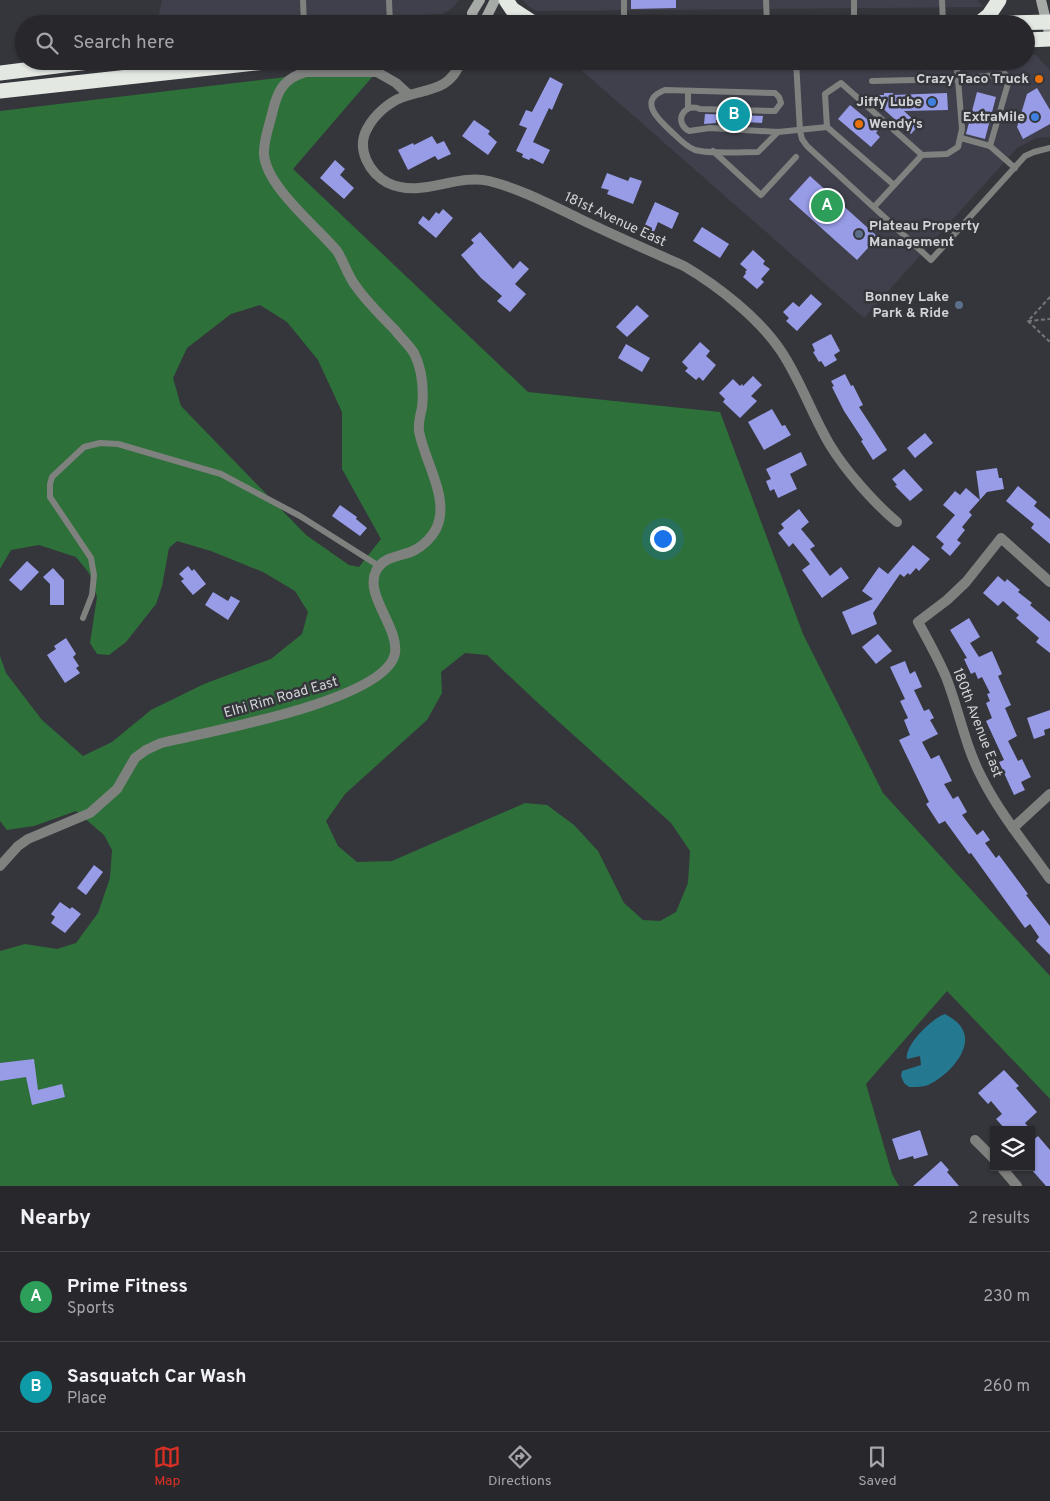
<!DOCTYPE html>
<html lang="en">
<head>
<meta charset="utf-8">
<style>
  body { margin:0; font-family:Overpass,sans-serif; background:#303034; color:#f1f3f6 }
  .controls { position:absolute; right:15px; bottom:15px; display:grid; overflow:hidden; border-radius:0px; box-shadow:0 1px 4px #0004 }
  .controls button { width:45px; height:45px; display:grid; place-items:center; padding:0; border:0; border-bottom:1px solid #444448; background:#28282c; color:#f1f3f6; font:25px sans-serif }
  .you { position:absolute; left:662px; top:538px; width:18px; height:18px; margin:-12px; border:4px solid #fff; border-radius:50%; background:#1a73e8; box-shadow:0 0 0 8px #1a73e833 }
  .badge { display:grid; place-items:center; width:32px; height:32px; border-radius:50%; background:#d93025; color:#fff; font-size:16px; font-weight:700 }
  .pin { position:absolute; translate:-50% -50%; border:2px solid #fff; box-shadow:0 1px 5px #0006 }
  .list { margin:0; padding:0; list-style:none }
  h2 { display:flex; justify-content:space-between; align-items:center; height:65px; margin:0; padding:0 20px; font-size:21px }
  h2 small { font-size:16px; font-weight:400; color:#a5a6a9 }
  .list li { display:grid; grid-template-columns:32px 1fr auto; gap:15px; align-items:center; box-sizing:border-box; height:90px; padding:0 20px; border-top:1px solid #444448 }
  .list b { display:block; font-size:19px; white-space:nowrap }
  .list p { margin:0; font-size:16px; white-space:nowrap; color:#a5a6a9 }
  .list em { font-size:16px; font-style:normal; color:#a5a6a9 }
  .icon { flex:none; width:28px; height:28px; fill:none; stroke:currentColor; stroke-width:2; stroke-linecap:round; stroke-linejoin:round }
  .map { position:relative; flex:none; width:1050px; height:1186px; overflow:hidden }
  .search { position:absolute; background:#28282c; box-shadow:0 1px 4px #0004; left:15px; right:15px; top:15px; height:55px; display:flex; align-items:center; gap:12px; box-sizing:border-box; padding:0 18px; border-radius:28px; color:#a5a6a9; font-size:19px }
  .sheet { height:245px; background:#28282c }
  nav { display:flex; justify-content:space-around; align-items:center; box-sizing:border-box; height:70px; border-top:1px solid #444448; background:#28282c; font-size:14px; color:#a5a6a9 }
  nav a { display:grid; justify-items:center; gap:2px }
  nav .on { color:#d93025 }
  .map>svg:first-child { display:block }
  .built { fill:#3f404b }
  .forest { fill:#2e703a; fill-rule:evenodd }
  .water { fill:#247991 }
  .building { fill:#989ce7 }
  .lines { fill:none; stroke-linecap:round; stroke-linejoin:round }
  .path { stroke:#75767a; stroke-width:2; stroke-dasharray:4 2.5; stroke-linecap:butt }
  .lane { stroke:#7f817f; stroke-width:6 }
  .street { stroke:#7f817f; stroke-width:10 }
  .secondary { stroke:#a7aba7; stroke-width:10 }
  .highway { stroke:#e3e8e3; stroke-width:15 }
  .food-dot { fill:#e8710a; stroke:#35363b; stroke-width:2 }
  .shop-dot { fill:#3f7fe0; stroke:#35363b; stroke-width:2 }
  .service-dot { fill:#5c6f8a; stroke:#35363b; stroke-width:2 }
  .labels { text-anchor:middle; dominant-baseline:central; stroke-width:5; stroke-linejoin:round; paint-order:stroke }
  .poi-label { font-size:14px; font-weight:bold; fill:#d2d3d6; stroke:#35363b; text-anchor:end }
  .street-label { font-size:14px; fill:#d2d3d6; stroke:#35363b }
</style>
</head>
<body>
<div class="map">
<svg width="1050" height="1186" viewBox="0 0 1050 1186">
  <rect width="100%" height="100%" fill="#35363b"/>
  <g class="built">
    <path d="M162,0h297l-7,8 -10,6 -208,10h-77z"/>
    <path d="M523,0h454l7,7 -447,4 -9,-5z"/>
    <path d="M1026,55h10l14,15v67l-14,1 -19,10 -153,170 -293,-257h455z"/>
  </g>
  <path class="forest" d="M385,62l-92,107 235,223 192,20 83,222 80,159 167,183v123l-103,-108 -81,93 26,90 7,12h-899v-235l25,-7 32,5 19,-6 22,-30 12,-35 2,-28 -8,-15 -28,-24 -42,15 -27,4 -7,-9v-165l6,17 36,47 41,36 29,-14 39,-32 53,-26 67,-25 31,-25 6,-22 -13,-21 -32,-19 -52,-21 -34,-10 -8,7 -7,38 -6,18 -30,38 -17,13 -12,-1 -7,-11 7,-46 -8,-24 -13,-16 -37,-12 -28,5 -11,19v-458l278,-33zM260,305l27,17 31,38 24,52v57l39,70 -22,28 -10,-2 -43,-30 -125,-129 -8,-28 14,-30 44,-34zM465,653l22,2 51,48 133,120 19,28 -2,32 -12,29 -16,9 -17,-1 -19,-17 -26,-52 -24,-26 -27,-20 -22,-2 -133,58 -35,1 -19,-16 -12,-25 19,-27 82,-74 15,-27 -1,-21z"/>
  <path class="water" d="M945,1014c8,5 16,9 19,19 7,20 -21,47 -39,53 -5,1 -10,1 -16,1l-5,-4 -3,-7 1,-5 19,-6 -1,-9 -13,3c-3,-13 25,-41 38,-45z"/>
  <g class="building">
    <path d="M631,0h45v8l-45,1z"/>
    <path d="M550,77l13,7 -11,26 -3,-2 -16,34 17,8 -7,14 -12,-6 -2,2 -7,-3 1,-3 -7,-3 11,-23 -8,-3 7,-15 6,2z"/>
    <path d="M1037,88l13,22v14l-27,15 -6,-12 10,-33z"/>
    <path d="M977,92l19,5 -11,42 -19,-5z"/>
    <path d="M884,93h9v2l54,-2 1,17 -44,1 15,14 -8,9 -43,-39h16z"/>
    <path d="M850,105l29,24 -3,4 4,4 -9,10 -33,-28z"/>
    <path d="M705,114l58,2 -1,7 -46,-3v3l-12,1z"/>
    <path d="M474,120l16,11 -2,3 9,8 -9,13 -26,-19z"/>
    <path d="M432,136l5,8 7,-3 7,13 -13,6 -3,-4 -27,14 -10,-20 15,-7 1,2z"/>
    <path d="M335,160l10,9 -5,6 14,13 -10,11 -24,-21z"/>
    <path d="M607,173l21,8 2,-4 12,4 -9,23 -26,-10 2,-4 -8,-2z"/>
    <path d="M810,176l68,61 -21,23 -68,-61z"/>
    <path d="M655,202l24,11 -7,16 -14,-7 -4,10 -10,-5z"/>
    <path d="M443,209l10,9 -17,20 -18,-15 5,-7 6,5 7,-9 3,2z"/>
    <path d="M702,227l27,17 -9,14 -27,-17z"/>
    <path d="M480,232l33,37 7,-8 9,8 -14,15 11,10 -16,18 -13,-11 5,-5 -21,-18 -20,-23 13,-12 -3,-3z"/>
    <path d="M753,250l12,11 -2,3 7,5 -9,10 3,3 -7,7 -14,-12 3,-4 -1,-1 2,-2 -7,-6z"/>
    <path d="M811,294l11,10 -25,27 -11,-10 3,-3 -6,-6 10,-10 6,5z"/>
    <path d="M637,305l12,11 -22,21 -11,-10z"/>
    <path d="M831,334l9,17 -6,4 3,5 -12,7 -4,-6 -2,1 -6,-10 2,-1 -3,-7z"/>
    <path d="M700,342l10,9 -4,5 10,9 -13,16 -4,-4 -3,3 -11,-9 3,-3 -6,-6z"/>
    <path d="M626,344l24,14 -8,14 -24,-14z"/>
    <path d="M845,374l6,12 2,-1 10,20 -4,2 28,43 -14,10 -12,-19 2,-1 -19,-29 -12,-24 2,-1 -3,-5z"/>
    <path d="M753,376l9,9 -11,11 6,5 -17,17 -17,-16 2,-3 -6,-6 14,-14 7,7 2,-2 1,2z"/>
    <path d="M772,409l10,17 3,-1 6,10 -27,15 -16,-28z"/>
    <path d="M925,433l8,10 -18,15 -8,-10z"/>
    <path d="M801,452l6,13 -17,9 7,15 -19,9 -4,-9 -4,2 -4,-10 5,-2 -5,-10z"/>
    <path d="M997,468l2,10h3l2,11 -17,3 -18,20 3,3 -10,12 3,3 -8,10 4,3 -11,13 -9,-8 3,-4 -8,-7 19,-22 -12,-10 12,-14 5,4 6,-7 14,12 -4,-29z"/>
    <path d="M904,469l19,21 -13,11 -15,-15 2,-1 -5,-6z"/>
    <path d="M1018,486l19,16 -3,4 16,13v25l-19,-16 3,-4 -28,-23z"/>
    <path d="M340,505l17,12 -1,2 11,9 -7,8 -28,-20z"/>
    <path d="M799,509l10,13 -8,7 14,17 -5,3 20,27 11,-9 8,11 -27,20 -20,-28 8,-6 -17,-21 -4,4 -11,-14 6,-5 -3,-4z"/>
    <path d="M913,545l17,14 -11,12 -3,-3 -6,7 -2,-2 -4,4 -4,-3 -27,39 4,11 -25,11 -10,-23 31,-13 -11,-8 17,-24 9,7z"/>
    <path d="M27,561l12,11 -18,19 -12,-11z"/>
    <path d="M188,566l4,5 2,-2 12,15 -13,11 -12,-14 3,-2 -5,-5z"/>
    <path d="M53,568l11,12v25h-14v-21l-7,-7z"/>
    <path d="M998,576l7,6 2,-3 13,11 -2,2 14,11 -2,2 20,17v31l-14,-11 3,-4 -23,-20 3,-3 -16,-14 -5,5 -15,-13z"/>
    <path d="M213,592l15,9 3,-5 9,5 -12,19 -23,-15z"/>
    <path d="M969,618l11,19 -10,6 9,14 13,-6 10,23 -4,2 13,29 -6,3 12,28 -9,5 10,20 4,-2 9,18 -10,5 4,8 -11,5 -15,-33 5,-2 -18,-39 6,-3 -6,-15 4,-2 -3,-7 3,-1 -8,-16 -4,2 -3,-7 -4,2 -7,-15 3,-1 -17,-28z"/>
    <path d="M878,634l14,17 -16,13 -14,-17z"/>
    <path d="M66,638l10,16 -3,3 6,9 -3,2 4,5 -15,10 -18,-28 9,-6 -2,-3z"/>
    <path d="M905,661l5,13 5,-3 7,16 -8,3 10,21 5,-2 5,9 -4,2 8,14 -16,8 9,17 8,-4 13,26 -8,3 9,15 5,-3 9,16 -5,3 15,20 6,-5 7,10 -5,3 11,15 3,-3 29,39 -2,1 24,31v29l-14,-14 3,-4 -9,-13 -5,4 -54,-75 -2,1 -24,-33 -6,3 -13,-20 3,-2 -30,-62 11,-5 -6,-15 4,-2 -8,-17 5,-2 -15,-32z"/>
    <path d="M1050,710v18l-6,2 1,5 -11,4 -7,-21z"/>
    <path d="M94,865l9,7 -17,23 -9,-7z"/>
    <path d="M60,902l10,7 2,-2 9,7 -16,19 -14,-10 4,-6 -4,-3z"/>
    <path d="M34,1059l4,31 24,-6 3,13 -33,8 -6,-28 -26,4v-18z"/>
    <path d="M1004,1070l15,16 -3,2 21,24 -12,11 6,7h-25l-10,-11 6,-5 -11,-13 -3,3 -10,-11z"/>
    <path d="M920,1130l8,25 -14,4 -1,-3 -14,4 -7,-21z"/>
    <path d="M1038,1136l12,14v36h-4l-15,-17v-27z"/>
    <path d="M941,1161l8,9 -2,2 12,14h-46z"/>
  </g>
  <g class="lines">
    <g class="path">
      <path d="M1050,297l-22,24 22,21"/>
      <path d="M1028,321l22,-2"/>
    </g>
    <g class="lane">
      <path d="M303,0l1,24"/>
      <path d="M389,0l1,24"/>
      <path d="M624,0v24"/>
      <path d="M766,0l1,24"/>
      <path d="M942,0l1,24"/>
      <path d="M854,24v-24"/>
      <path d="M796,61l4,70 2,8 5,7 124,114 94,-104 9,-4 16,-4"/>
      <path d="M872,81l86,-2 -2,-18"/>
      <path d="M688,108v-17"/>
      <path d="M778,132l-20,20c-16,0 -49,2 -63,-2 -8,-3 -15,-10 -21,-16 -12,-11 -39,-33 -9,-44l110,3 4,4 2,6 -6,8 -75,-2c-16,-7 -27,13 -11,22l21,-3 68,4 49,-5"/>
      <path d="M961,138l29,8"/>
      <path d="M713,151l48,44 35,-38"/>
      <path d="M894,185l-67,-58 -2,-33 16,-11 81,72 25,-1 11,-7 4,-18 -4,-50 47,-5 4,6 -19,66 25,22"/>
      <path d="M874,207l48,-52"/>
      <path d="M83,618l9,-23 2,-20 -3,-17 -41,-61v-13l2,-7 32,-30 16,-4 18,1 103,30 79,42 79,50"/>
    </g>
    <g class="street">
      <path d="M461,61c-11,30 -32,27 -58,36 -14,5 -29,18 -36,32 -11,20 2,44 21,54 33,16 68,-10 101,-2 32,8 62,24 91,38 35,17 70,32 104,47 34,20 75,52 97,85 20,30 31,64 49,94 15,25 45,59 67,77"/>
      <path d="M1050,582l-49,-44 -35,44 -19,18 -29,22c10,18 20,36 28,55 13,33 19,69 36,101 18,36 45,68 68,101"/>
      <path d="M1013,828l37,-34"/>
      <path d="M0,866l18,-20 10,-7 62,-26 27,-24 18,-31 11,-8 15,-7c44,-11 226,-42 234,-90 4,-26 -31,-58 -19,-82 8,-16 26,-14 39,-21 8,-4 17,-13 21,-21 15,-30 -12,-68 -17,-98 -1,-8 1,-15 3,-23 2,-19 1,-37 -8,-55 -5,-8 -13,-15 -19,-23 -14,-14 -29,-29 -40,-45 -8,-11 -11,-23 -18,-34 -21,-25 -70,-64 -73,-96 -1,-15 6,-31 9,-45 5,-21 12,-32 33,-38h71l19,11 13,12"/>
      <path d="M975,1140l19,19"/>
      <path d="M1001,1167l16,19"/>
    </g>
    <g class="secondary">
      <path d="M1041,0l9,37"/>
      <path d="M474,24l-2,-11 8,-13"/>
      <path d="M480,24l6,-6 9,-18"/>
    </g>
    <g class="highway">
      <path d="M506,0l6,9 23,15"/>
      <path d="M979,23l10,-8 10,-15"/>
      <path d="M963,24l87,-2"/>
      <path d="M1026,40l24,-1"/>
      <path d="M0,73l97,-12"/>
      <path d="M0,91l275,-30"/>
    </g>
  </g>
  <g class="food-dot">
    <circle cx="1039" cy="79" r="5"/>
    <circle cx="859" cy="124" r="5"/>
  </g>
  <g class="shop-dot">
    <circle cx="932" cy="102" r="5"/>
    <circle cx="1035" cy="117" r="5"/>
  </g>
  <g class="service-dot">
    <circle cx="859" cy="234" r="5"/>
    <circle cx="959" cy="305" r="5"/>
  </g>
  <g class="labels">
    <g class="poi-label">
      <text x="1029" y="79">Crazy Taco Truck</text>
      <text x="922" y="102">Jiffy Lube</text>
      <text x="1025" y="117">ExtraMile</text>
      <text x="869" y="124" text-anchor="start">Wendy's</text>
      <text x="869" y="226" text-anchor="start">Plateau Property<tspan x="869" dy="16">Management</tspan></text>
      <text x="949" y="297">Bonney Lake<tspan x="949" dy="16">Park &amp; Ride</tspan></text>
    </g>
    <g class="street-label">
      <text transform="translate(615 220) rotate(25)">181st Avenue East</text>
      <text transform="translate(281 698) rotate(-16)">Elhi Rim Road East</text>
      <text transform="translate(977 723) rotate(69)">180th Avenue East</text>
    </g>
  </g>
</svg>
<div class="controls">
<button><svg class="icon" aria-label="layers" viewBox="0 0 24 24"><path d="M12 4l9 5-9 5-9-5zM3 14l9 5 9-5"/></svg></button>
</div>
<div class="you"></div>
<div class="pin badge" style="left:827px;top:206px;background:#2e9e5b">A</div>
<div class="pin badge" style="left:734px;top:115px;background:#0f9aa8">B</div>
<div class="search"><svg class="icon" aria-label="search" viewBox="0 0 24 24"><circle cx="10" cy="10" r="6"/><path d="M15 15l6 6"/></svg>Search here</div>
</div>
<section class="sheet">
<h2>Nearby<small>2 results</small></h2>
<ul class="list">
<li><span class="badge" style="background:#2e9e5b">A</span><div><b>Prime Fitness</b><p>Sports</p></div><em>230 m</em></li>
<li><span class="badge" style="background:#0f9aa8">B</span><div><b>Sasquatch Car Wash</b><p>Place</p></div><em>260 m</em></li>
</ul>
</section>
<nav>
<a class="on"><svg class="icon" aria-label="map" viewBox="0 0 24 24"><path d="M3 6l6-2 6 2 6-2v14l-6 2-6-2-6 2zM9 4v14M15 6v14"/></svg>Map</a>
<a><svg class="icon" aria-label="directions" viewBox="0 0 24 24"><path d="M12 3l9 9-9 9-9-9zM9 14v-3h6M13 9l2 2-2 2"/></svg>Directions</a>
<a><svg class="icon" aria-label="saved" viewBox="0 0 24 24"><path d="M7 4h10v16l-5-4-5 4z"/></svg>Saved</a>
</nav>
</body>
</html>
